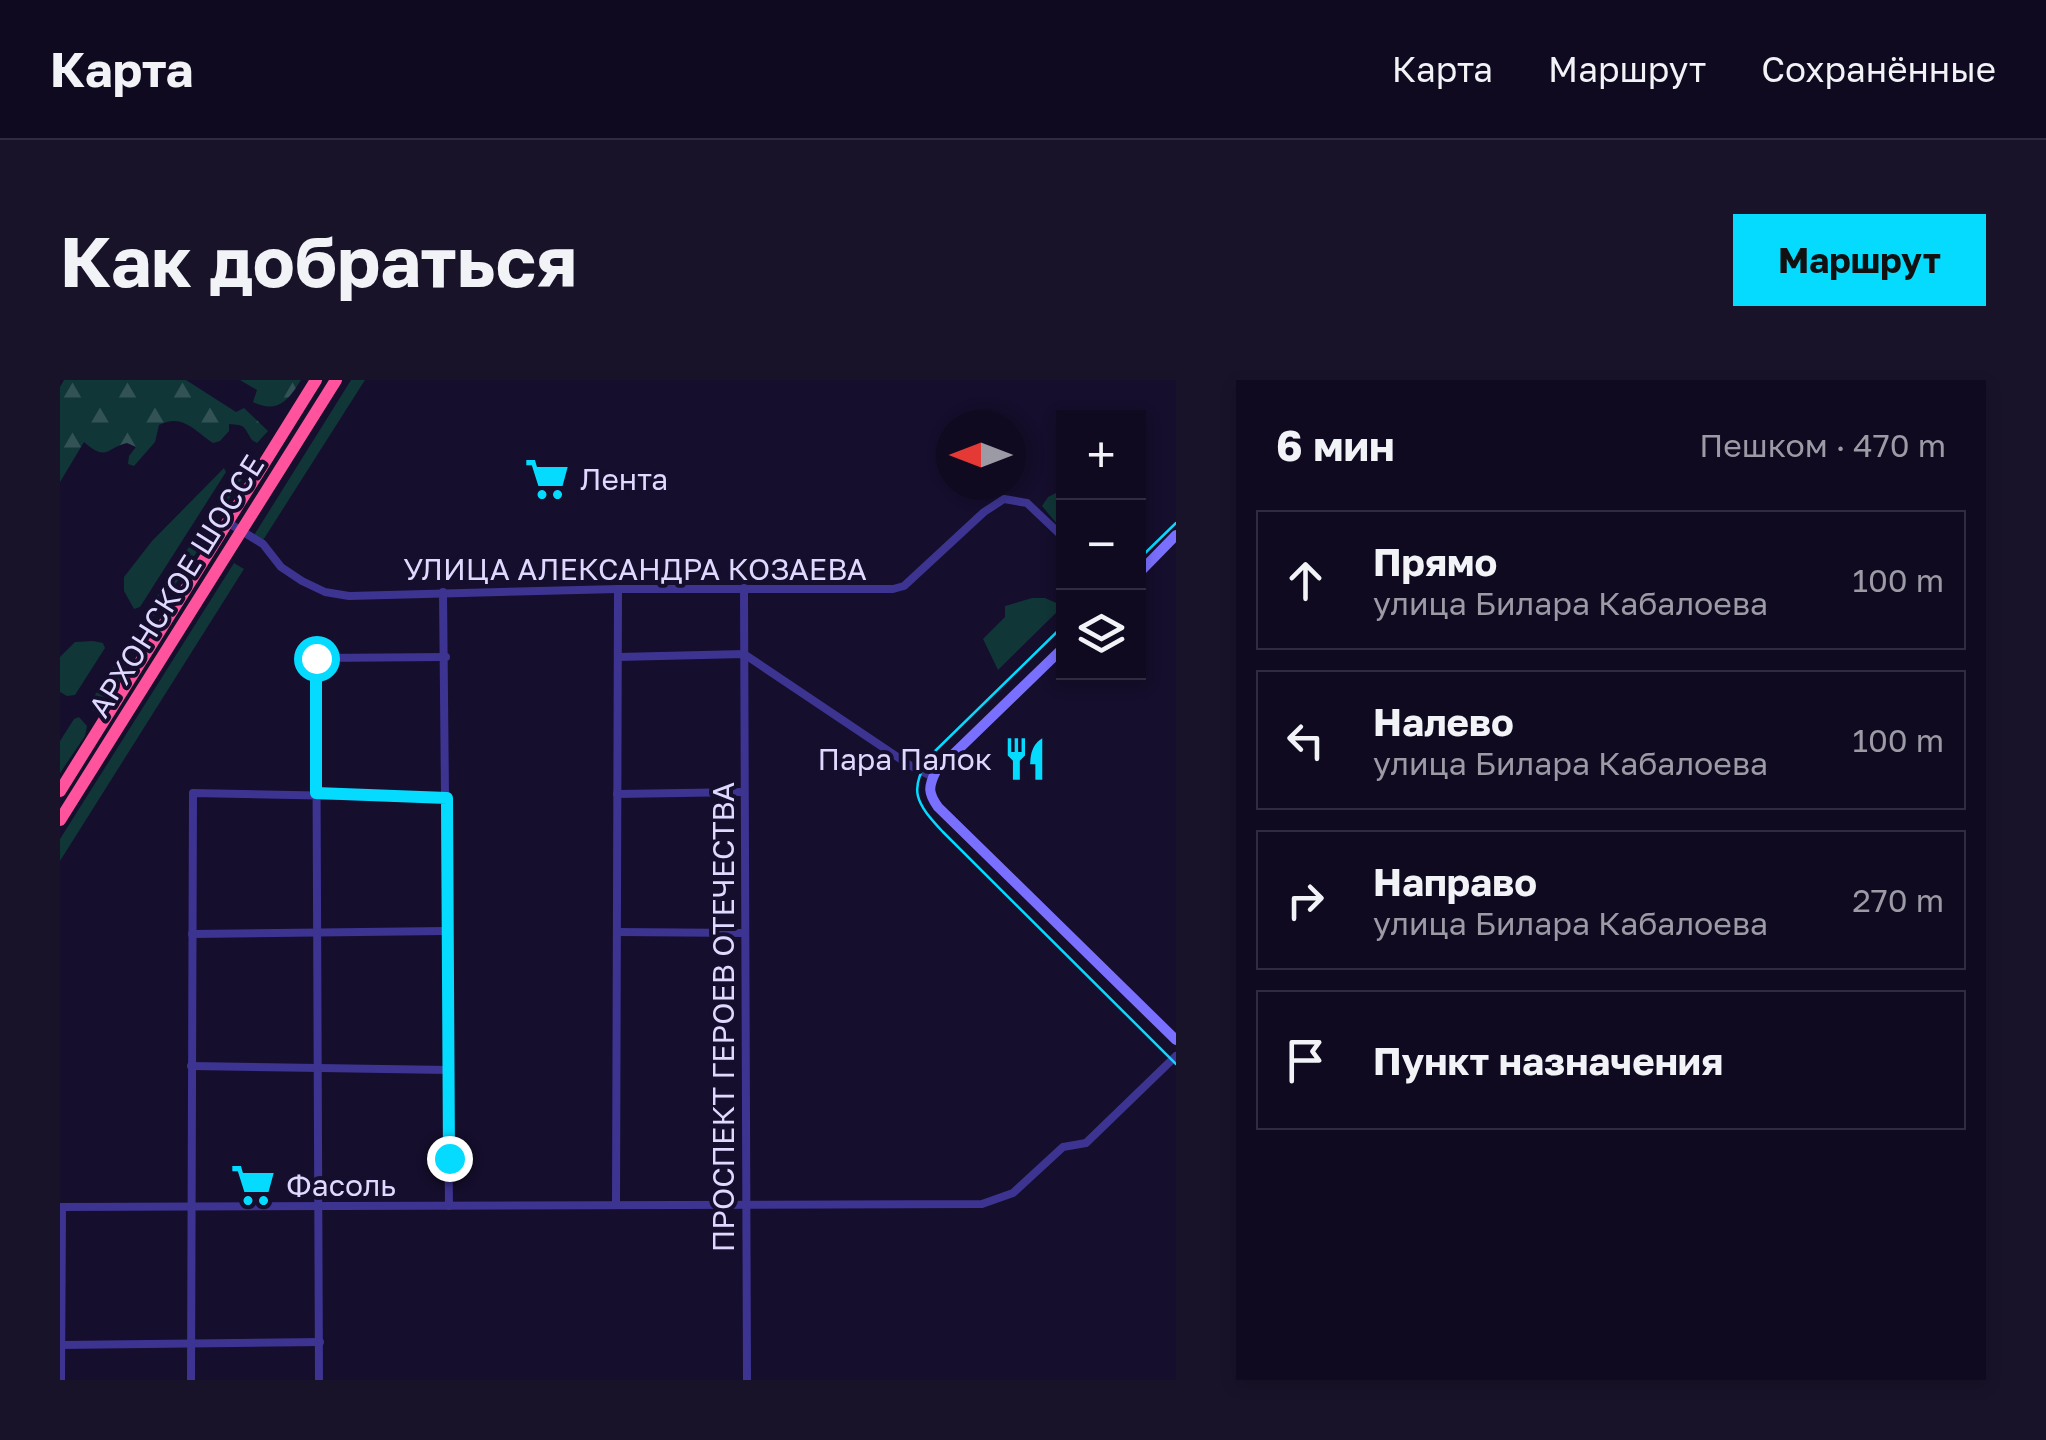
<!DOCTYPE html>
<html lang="ru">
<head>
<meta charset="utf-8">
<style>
  body { margin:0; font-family:"Golos Text",sans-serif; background:#19132a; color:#f1f3f6 }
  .controls { position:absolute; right:30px; top:30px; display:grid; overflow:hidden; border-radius:0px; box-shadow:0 5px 15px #0003 }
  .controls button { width:90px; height:90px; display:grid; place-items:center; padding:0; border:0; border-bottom:2px solid #302b3f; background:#100a21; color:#f1f3f6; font:50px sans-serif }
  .compass { position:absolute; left:876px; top:30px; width:90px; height:90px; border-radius:50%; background:#100a21; box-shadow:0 5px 15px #0003; rotate:270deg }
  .stop { position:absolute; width:30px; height:30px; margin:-22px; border:8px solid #05daff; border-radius:50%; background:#fff }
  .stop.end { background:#05daff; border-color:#fff; box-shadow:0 2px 10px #0008 }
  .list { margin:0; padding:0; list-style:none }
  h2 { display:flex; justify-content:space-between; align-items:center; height:130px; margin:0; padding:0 40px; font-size:42px }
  h2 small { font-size:32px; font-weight:400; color:#9c9aa5 }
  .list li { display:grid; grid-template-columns:65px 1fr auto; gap:30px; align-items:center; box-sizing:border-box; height:140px; margin:0 20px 20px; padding:0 20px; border:2px solid #302b3f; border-radius:0px }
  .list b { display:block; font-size:38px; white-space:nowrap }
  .list p { margin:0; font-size:32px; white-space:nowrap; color:#9c9aa5 }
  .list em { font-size:32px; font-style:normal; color:#9c9aa5 }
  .icon { flex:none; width:55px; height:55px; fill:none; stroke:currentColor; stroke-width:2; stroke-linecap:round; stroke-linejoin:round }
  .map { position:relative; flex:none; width:1116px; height:1000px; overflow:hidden; border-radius:0px }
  header { display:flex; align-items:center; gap:60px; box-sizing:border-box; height:140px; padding:0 50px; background:#100a21; border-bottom:2px solid #302b3f }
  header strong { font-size:48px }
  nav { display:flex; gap:55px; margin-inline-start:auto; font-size:35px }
  .intro { display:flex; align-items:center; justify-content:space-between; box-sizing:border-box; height:240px; padding:0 60px }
  h1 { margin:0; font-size:70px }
  .button { padding:25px 45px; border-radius:0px; background:#05daff; color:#111; font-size:35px; font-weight:700 }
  main { display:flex; gap:60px; padding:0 60px }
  aside { flex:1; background:#100a21; border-radius:0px; box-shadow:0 5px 15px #0003 }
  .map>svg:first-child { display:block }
  .green { fill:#103637 }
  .forest { fill:url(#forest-firs) }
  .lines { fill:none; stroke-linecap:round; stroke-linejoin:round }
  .street { stroke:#3c3490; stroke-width:8 }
  .secondary { stroke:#7a70ff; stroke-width:10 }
  .highway { stroke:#ff549d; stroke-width:12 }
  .tram { stroke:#05daff; stroke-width:2.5 }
  .route { stroke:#05daff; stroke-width:12 }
  .labels { text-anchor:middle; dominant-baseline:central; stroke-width:8; stroke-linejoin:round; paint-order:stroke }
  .poi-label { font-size:30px; fill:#dfd9ff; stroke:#150e2c; text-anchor:start }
  .street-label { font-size:30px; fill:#dfd9ff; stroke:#150e2c }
</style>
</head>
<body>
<header>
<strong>Карта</strong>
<nav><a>Карта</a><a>Маршрут</a><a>Сохранённые</a></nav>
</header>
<div class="intro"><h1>Как добраться</h1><a class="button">Маршрут</a></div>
<main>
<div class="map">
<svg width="1116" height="1000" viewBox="0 0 1116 1000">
  <defs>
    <pattern id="forest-firs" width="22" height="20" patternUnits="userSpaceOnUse" patternTransform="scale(2.5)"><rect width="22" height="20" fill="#103637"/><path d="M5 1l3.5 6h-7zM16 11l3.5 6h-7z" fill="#325255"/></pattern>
  </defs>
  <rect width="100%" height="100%" fill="#150e2c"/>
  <g class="green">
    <path d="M291,0h14l-105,165 -9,-5z"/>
    <path d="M181,87l4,7 -24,37h-8z"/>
    <path d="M162,90l2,-2 2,4 -86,135 -6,2 -10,-18v-14l28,-36z"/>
    <path d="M1000,111l3,3v37l-21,-25 6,-9z"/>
    <path d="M144,144h7v7l-57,85 -7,2 -1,-5z"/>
    <path d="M174,183l10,6 -184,292v-22z"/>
    <path d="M972,218h13l18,8 -65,64 -15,-31 22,-22v-11z"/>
    <path d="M33,261l10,2 2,5 -30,47 -8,1 -7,-4v-35l15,-15z"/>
    <path d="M66,275l5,5 -1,7 -27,43 -10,1 -2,-10 30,-45z"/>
    <path d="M19,337l8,9 -2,10 -25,37v-32l14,-22z"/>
  </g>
  <g class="forest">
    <path d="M4,0h122l50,32 8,-4 24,23 -11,12 -5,-3c-10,-16 -6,-14 -23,-16v7l-9,10 -7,2c-19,-13 -31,-30 -54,-18l-4,17 -21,24 -6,-2 1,-8 7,-9 -9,-4c-21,5 -20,19 -43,-1l-24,40v-95z"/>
    <path d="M180,0h61c-13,21 -24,34 -48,22l4,-12z"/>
  </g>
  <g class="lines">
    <g class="street">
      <path d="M167,142l36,22 18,23 21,14 23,11 24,4 269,-7h275l11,-3 80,-74 20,-13 23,4 37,35"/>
      <path d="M684,208l3,792"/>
      <path d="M383,212l6,614"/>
      <path d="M558,277l126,-3 167,112 22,11"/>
      <path d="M557,414l127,-2"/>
      <path d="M557,552l128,1"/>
      <path d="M132,554l254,-3"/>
      <path d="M131,686l258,4"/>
      <path d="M556,825l2,-616"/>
      <path d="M0,827l922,-3 31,-11 50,-46 23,-4 90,-87"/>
      <path d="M0,965l260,-3"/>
      <path d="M1,1000l1,-173"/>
      <path d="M131,1000l2,-587 254,5"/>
      <path d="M259,1000l-3,-722 130,-1"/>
    </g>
    <g class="secondary">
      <path d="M1078,194l38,-39"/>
      <path d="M1004,267l-128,124c-8,16 -8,22 2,36l238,233"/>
    </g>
    <g class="highway">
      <path d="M0,411l256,-411"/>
      <path d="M0,440l276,-440"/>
    </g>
    <g class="tram">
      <path d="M1078,180l38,-37"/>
      <path d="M1004,245l-133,130c-24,35 -15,48 12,77l233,232"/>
    </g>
  </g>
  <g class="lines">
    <path class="route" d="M256,278v135l131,5 2,360"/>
  </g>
  <defs>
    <g id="supermarket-bare" transform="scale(3.45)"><path d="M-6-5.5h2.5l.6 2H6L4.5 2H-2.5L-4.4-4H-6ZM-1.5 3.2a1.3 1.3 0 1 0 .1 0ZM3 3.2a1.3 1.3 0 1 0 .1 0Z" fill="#05daff" stroke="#150e2c" stroke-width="2.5" paint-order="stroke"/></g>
    <g id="restaurant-bare" transform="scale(3.45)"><path d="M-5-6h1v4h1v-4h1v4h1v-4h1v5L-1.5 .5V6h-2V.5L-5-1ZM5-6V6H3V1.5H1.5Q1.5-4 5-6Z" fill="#05daff" stroke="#150e2c" stroke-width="2.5" paint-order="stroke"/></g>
  </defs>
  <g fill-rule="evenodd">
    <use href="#supermarket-bare" x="487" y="99"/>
    <use href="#restaurant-bare" x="965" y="379"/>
    <use href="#supermarket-bare" x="193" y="805"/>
  </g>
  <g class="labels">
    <g class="poi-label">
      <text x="520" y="99">Лента</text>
      <text x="932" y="379" text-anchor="end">Пара Палок</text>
      <text x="226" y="805">Фасоль</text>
    </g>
    <g class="street-label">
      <text x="575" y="189">УЛИЦА АЛЕКСАНДРА КОЗАЕВА</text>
      <text transform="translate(116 206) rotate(-58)">АРХОНСКОЕ ШОССЕ</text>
      <text transform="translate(663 637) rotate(-90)">ПРОСПЕКТ ГЕРОЕВ ОТЕЧЕСТВА</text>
    </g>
  </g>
</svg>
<div class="controls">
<button>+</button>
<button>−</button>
<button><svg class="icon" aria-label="layers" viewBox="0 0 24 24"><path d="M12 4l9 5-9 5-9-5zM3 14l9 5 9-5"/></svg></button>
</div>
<svg class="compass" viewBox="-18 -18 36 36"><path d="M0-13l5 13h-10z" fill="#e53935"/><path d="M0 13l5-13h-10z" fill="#9c9aa5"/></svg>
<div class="stop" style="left:256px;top:278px"></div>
<div class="stop end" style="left:389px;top:778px"></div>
</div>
<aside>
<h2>6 мин<small>Пешком · 470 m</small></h2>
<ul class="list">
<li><svg class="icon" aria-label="ahead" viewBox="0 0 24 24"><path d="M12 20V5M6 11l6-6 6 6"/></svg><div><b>Прямо</b><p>улица Билара Кабалоева</p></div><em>100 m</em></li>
<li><svg class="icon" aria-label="left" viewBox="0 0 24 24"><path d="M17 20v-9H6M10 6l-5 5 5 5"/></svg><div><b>Налево</b><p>улица Билара Кабалоева</p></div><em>100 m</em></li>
<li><svg class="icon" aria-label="right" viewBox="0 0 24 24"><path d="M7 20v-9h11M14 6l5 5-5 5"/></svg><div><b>Направо</b><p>улица Билара Кабалоева</p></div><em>270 m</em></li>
<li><svg class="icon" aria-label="arrive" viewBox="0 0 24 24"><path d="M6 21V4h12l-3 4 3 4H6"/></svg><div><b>Пункт назначения</b></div></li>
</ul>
</aside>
</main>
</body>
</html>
